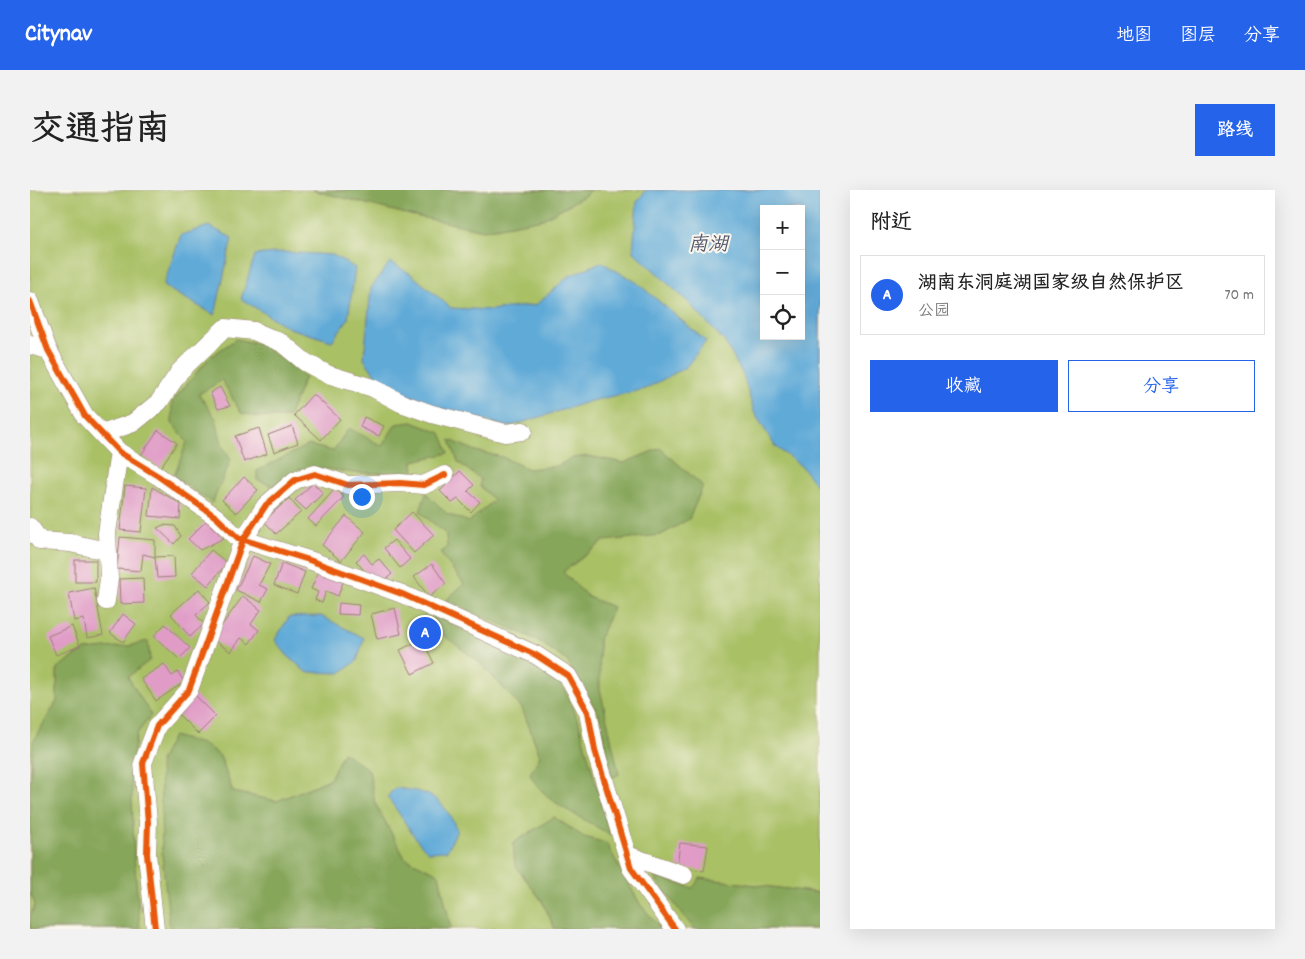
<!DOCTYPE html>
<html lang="zh">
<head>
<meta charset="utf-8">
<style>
  body { margin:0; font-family:Dekko,"LXGW WenKai TC",sans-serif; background:#f2f2f2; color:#222 }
  .controls { position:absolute; right:15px; top:15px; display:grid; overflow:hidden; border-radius:0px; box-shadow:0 5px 20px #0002 }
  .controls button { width:45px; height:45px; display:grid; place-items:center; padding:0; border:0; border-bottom:1px solid #e0e0e0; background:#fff; color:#222; font:25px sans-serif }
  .you { position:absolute; left:331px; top:306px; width:18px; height:18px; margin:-12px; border:4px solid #fff; border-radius:50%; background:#1a73e8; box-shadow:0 0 0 8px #1a73e833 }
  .badge { display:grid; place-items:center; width:32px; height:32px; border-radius:50%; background:#2563eb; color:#fff; font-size:16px; font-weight:700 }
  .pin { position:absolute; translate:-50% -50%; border:2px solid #fff; box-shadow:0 1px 5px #0006 }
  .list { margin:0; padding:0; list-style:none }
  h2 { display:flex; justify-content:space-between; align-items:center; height:65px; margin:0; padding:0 20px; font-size:21px }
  h2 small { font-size:16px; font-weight:400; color:#767676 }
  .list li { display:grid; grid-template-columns:32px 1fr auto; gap:15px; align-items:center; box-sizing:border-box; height:80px; margin:0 10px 10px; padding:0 10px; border:1px solid #e0e0e0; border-radius:0px }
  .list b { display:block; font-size:19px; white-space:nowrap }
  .list p { margin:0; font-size:16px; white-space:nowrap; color:#767676 }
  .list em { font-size:16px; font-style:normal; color:#767676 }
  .actions { display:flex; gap:10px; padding:15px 20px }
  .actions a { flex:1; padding:11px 0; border:1px solid #2563eb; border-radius:0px; text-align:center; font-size:18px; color:#2563eb }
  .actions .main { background:#2563eb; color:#fff }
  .icon { flex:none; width:28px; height:28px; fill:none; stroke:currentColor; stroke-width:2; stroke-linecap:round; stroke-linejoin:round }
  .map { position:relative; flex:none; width:790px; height:739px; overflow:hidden; border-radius:0px }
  header { display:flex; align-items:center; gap:30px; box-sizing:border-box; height:70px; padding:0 25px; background:#2563eb; color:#fff }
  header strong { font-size:24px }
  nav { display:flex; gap:28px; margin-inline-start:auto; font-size:18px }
  .intro { display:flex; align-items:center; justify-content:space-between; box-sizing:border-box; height:120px; padding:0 30px }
  h1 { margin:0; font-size:35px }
  .button { padding:12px 22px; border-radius:0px; background:#2563eb; color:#fff; font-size:18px; font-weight:700 }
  main { display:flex; gap:30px; padding:0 30px }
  aside { flex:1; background:#fff; border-radius:0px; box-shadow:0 5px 20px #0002 }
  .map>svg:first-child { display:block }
  .green { fill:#a9c065; stroke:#7a7048; fill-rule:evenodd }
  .forest { fill:#86a65a; stroke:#686242 }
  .water { fill:#60aad8; stroke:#556482; fill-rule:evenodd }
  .building { fill:#e09cc7 }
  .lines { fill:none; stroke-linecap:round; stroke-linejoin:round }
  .minor-casing { stroke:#9a7f73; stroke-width:19 }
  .minor { stroke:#fff; stroke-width:18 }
  .cycleway-casing { stroke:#fbf7ec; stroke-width:9 }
  .cycleway { stroke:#e8590c; stroke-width:6 }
  .labels { text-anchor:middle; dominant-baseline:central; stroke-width:4; stroke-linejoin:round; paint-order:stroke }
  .water-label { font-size:20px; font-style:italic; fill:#535770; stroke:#fbf7ec }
</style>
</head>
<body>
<header>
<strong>Citynav</strong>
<nav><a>地图</a><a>图层</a><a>分享</a></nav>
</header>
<div class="intro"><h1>交通指南</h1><a class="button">路线</a></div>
<main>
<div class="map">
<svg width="790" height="739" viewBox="0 0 790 739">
  <rect width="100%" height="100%" fill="#fbf7ec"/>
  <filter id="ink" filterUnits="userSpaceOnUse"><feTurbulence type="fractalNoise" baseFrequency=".02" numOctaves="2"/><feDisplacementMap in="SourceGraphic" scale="10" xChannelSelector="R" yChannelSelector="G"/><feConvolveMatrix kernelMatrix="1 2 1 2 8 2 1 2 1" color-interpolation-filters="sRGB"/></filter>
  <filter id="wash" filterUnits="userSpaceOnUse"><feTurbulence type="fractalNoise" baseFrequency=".0096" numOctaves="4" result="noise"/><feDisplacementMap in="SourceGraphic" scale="20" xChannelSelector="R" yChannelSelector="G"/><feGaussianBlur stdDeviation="1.12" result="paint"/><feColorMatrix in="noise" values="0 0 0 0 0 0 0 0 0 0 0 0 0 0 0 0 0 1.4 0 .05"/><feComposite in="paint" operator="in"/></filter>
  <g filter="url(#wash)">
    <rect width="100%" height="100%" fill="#ebdfbb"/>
    <path class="green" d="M0,0h790v739h-790zM734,19h37v127h-37z"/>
    <g class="forest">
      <path d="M282,0h278l-4,5 -43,24 -59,11 -74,-15z"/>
      <path d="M206,149l27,6 42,32 -17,40h-30l-17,-4 -19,-33 -23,14 17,25 6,26 9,15 -19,43 -38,-27 13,-34 -15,-19v-21l38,-45z"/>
      <path d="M382,232l29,11 8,20 -36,8 1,12h-60l-33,-5 -23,1 -25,17 -16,-6v-9l51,-26 25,6 16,-23 33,18 14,-22z"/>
      <path d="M420,250l26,11 26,6 26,12 29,-3 16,-8 15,-2 36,7 36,-15 43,38 -14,33 -28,16 -57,6 -41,31 25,25 25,10 -14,33 1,49 19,85 -7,4 -13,-64 -32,-53 -30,-21 -91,-40 18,-16 -24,-31 7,-5 -1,-14 -26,-22 6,-19 21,21 22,8 25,-22 -14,-13v-8l-22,-17z"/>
      <path d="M403,426l41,18 86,45 19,44 31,112c-26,-17 -66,-32 -80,-61l10,-18 -18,-48 -43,-46 -41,-31z"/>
      <path d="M118,451l2,19 -22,17 23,38 -14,19 -6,33 3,89 6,73h-110v-12l5,-13 -5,-12v-106l3,-45 24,-40v-33l28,-18 43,-4z"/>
      <path d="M143,546l33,9 14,11 13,36 44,9 53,-22 13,-27 26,18 6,33 30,55 34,16 12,55h-281l-8,-74 -2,-94z"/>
      <path d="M524,627l30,20 22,6 34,61 21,25h-106l-13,-28 -27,-36 -2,-22z"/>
      <path d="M623,686l40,12 7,-10 120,15v36h-126z"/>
    </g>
    <g class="water">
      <path d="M616,0h174v300l-19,-24 -26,-20 -21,-34 -11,-37 -18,-33 -37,-40 -55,-51 4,-49zM734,19h37v127h-37z"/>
      <path d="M179,36l23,12 -17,77 -52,-29 18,-51z"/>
      <path d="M253,62l50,3 22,13 -7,51 -16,22 -43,-13 -48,-29 14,-44z"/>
      <path d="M360,72l21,12 40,34 40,2 45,-5 33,-29 32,-14 35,20 70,59 -20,26 -41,22 -54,12 -83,26 -119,-33 -25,-35 7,-71z"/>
      <path d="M291,426l43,22 -7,23 -17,12 -34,-1 -19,-17 -12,-15 14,-23z"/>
      <path d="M365,598c35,4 47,8 62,42l-10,21 -19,1c-17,-16 -26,-37 -41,-55z"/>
    </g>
    <g id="blocks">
      <g class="building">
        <path d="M190,197l10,19 -12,3 -8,-16z"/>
        <path d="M283,204l27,25 -19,21 -27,-25z"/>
        <path d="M334,227l20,9 -5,10 -19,-9z"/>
        <path d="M262,236l6,17 -24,9 -6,-17z"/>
        <path d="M229,238l8,26 -23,8 -9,-26z"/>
        <path d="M128,240l19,13 -17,25 -19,-13z"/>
        <path d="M430,281l14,14 -6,6 12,11 -9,10 -13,-13 -6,4 -12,-12z"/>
        <path d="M214,287l14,13 -22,23 -14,-13z"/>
        <path d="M283,293l10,10 -17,17 -11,-10z"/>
        <path d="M95,296l21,2 -5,44 -21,-2z"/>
        <path d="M122,297l29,17 -1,15 -31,-3z"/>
        <path d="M305,299l9,8 -28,29 -8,-7z"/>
        <path d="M259,308l12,14 -25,22 -12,-13z"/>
        <path d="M382,322l22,23 -20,18 -21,-23z"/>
        <path d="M316,326l19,16 -24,29 -19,-16z"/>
        <path d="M176,331l18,17 -24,12 -12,-11z"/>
        <path d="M133,335l12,1 6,10 -7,8 -17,-16z"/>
        <path d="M90,347l35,3v17l19,-1 1,21 -18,1 -2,-21 -12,-3 -2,17 -24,-2z"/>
        <path d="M364,350l16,19 -10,9 -16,-20z"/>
        <path d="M181,360l16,13 -19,23 -16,-13z"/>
        <path d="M334,364l8,10 7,-5 13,15 -7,6 -19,-7 -10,-12z"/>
        <path d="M223,366l17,8 -11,21 9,4 -7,13 -25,-12z"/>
        <rect x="45" y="370" width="21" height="22"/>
        <path d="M252,373l23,9 -8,22 -23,-9z"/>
        <path d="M402,374l14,20 -17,13 -15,-20z"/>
        <path d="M288,383l25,9 -5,14 -12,-5 -4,12 -7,-3 3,-8 -7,-3z"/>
        <path d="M113,388l1,25 -24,1 -1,-25z"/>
        <path d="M64,398l9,47 -16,3 -3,-19 -10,2 -5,-28z"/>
        <path d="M169,399l11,13 -14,13 8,9 -14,13 -19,-23z"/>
        <path d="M213,406l18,14 -10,14 8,6 -10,14 -8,-6 -10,14 -19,-13z"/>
        <path d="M309,413l20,2 -1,10 -20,-1z"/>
        <path d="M365,418l6,26 -24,5 -6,-25z"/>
        <path d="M93,424l13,10 -13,18 -13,-9z"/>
        <path d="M135,434l25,24 -11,11 -25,-23z"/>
        <path d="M42,436l8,20 -24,9 -8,-19z"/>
        <path d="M392,449l12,24 -22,11 -12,-24z"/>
        <path d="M134,474l8,12 6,-4 6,10 -28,19 -15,-22z"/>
        <path d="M165,505l21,21 -18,18 -21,-21z"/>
        <path d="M650,653l28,3 -4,25 -27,-4z"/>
      </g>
    </g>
  </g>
  <g filter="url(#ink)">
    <use href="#blocks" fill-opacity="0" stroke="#9a7f73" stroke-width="1"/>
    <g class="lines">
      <g class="minor-casing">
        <g id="minor">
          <path d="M0,111l18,49 37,66 34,36 39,24 58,41 22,21 71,22 93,34 134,61 32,21 20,36 7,38 36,118 44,61"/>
          <path d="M0,155l18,5"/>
          <path d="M72,244l31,-11 26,-21 21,-31 45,-43 29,3 28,12 23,19 22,12 46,14 28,15 31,11 73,19 18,-2"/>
          <path d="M0,337l10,14 30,2 37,8"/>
          <path d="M76,411l3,-22 -2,-46 12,-81"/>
          <path d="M597,665l57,20"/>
          <path d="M125,739l-8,-75 1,-32 -5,-59 14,-37 32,-36 54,-150 23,-35 29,-25 20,-6 33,11 52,-2 24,2 21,-10"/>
        </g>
      </g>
      <use href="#minor" class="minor"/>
      <g class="cycleway-casing">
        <g id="cycleway">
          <path d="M0,111l18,49 37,66 34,36 39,24 58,41 22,21 71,22 93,34 134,61 32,21 20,36 7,38 36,118 44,61"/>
          <path d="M125,739l-8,-75 1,-32 -5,-59 14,-37 32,-36 54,-150 23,-35 29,-25 20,-6 33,11 52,-2 24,2 21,-10"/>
        </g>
      </g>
      <use href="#cycleway" class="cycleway"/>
    </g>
  </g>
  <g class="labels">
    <g class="water-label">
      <text x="678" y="56">南湖</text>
    </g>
  </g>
</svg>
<div class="controls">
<button>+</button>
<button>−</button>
<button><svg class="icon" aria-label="locate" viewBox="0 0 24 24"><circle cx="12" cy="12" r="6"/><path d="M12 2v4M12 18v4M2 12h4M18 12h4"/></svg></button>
</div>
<div class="you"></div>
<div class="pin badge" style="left:395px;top:443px">A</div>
</div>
<aside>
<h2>附近<small></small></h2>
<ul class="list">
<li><span class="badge">A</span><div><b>湖南东洞庭湖国家级自然保护区</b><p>公园</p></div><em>70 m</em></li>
</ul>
<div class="actions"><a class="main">收藏</a><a>分享</a></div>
</aside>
</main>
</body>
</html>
